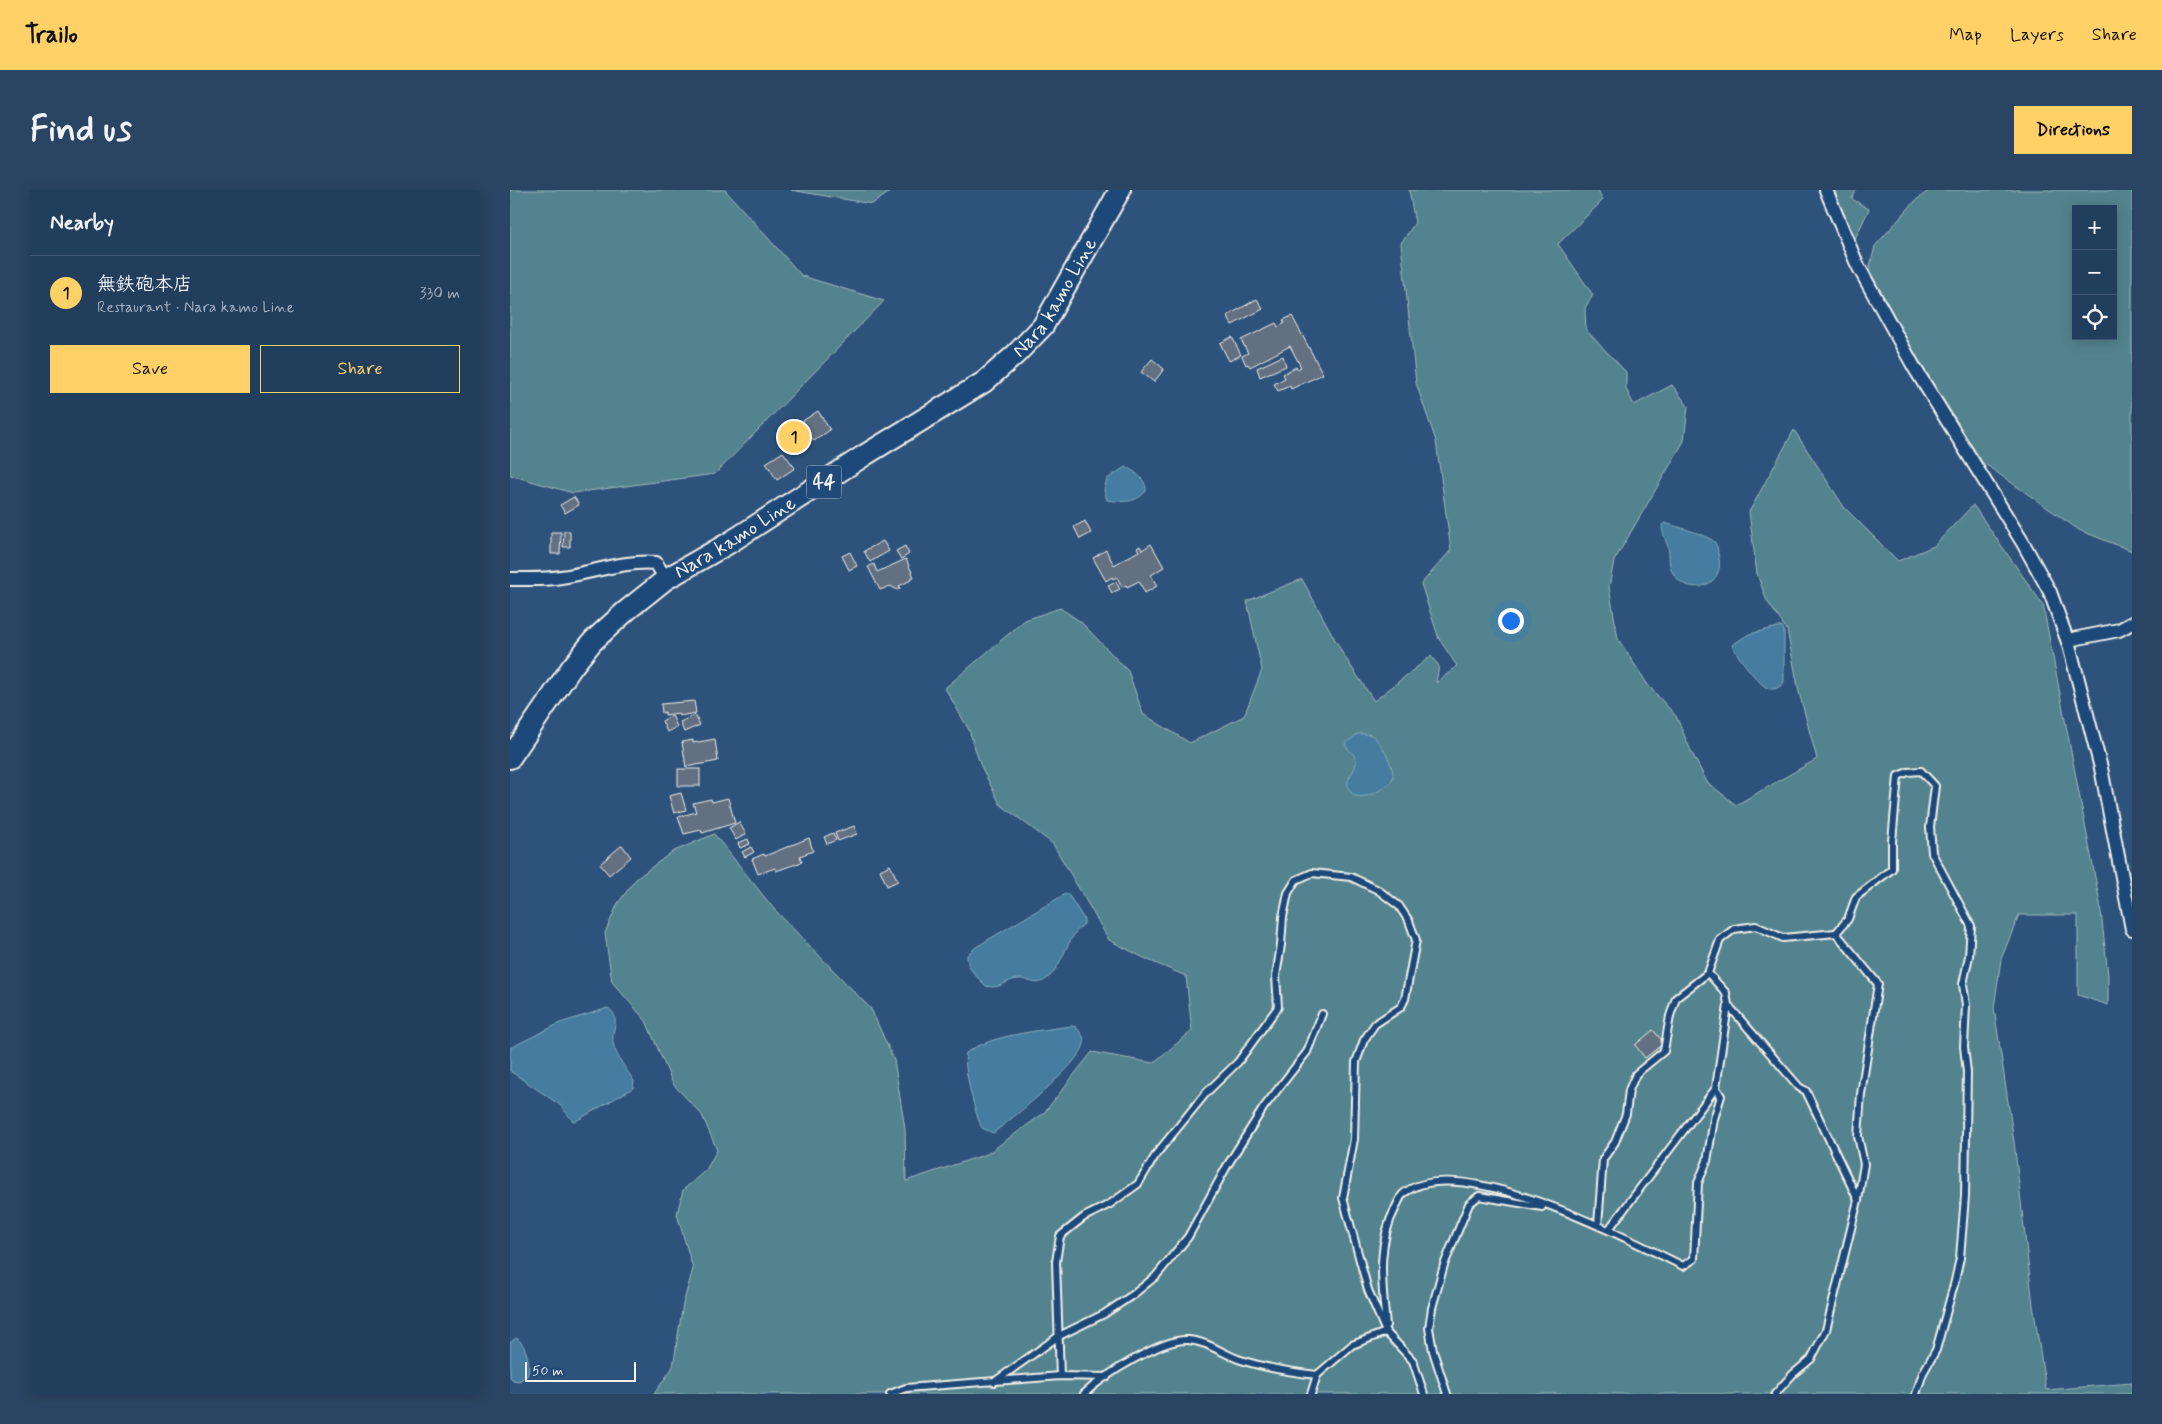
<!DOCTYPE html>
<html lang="en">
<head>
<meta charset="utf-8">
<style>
  body { margin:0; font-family:Mynerve,"Klee One",sans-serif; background:#2a4563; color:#f1f3f6 }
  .controls { position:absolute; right:15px; top:15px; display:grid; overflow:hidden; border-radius:0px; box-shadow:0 2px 12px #0003 }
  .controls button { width:45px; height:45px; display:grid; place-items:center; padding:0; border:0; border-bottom:1px solid #3f5772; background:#223e5d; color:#f1f3f6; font:25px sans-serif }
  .scale { position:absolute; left:15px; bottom:12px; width:111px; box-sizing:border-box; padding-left:5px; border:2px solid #f4f1e8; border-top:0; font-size:14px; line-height:18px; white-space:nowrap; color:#f4f1e8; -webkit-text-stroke:4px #1f4a7a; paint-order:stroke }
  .you { position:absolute; left:1000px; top:430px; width:18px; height:18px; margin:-12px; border:4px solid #fff; border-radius:50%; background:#1a73e8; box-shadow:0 0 0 8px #1a73e833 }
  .badge { display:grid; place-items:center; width:32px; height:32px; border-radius:50%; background:#ffd166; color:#111; font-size:16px; font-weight:700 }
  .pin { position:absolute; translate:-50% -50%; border:2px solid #fff; box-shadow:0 1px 5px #0006 }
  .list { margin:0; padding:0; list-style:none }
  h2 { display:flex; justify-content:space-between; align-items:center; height:65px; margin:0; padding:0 20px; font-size:21px }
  h2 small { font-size:16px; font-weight:400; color:#a2aebc }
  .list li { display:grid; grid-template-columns:32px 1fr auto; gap:15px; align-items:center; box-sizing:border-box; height:75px; padding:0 20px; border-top:1px solid #3f5772 }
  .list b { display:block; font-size:19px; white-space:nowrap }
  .list p { margin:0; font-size:16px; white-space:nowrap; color:#a2aebc }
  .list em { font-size:16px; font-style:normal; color:#a2aebc }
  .actions { display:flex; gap:10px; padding:15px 20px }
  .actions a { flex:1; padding:11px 0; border:1px solid #ffd166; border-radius:0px; text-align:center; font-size:18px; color:#ffd166 }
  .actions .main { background:#ffd166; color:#111 }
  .icon { flex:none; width:28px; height:28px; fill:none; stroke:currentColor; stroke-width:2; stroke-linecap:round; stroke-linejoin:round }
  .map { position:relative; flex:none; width:1622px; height:1204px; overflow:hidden; border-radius:0px }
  header { display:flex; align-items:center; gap:30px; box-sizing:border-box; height:70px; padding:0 25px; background:#ffd166; color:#111 }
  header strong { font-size:24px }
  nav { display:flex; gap:28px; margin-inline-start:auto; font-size:18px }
  .intro { display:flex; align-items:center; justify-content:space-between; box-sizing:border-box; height:120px; padding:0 30px }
  h1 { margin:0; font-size:35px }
  .button { padding:12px 22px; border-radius:0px; background:#ffd166; color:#111; font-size:18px; font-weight:700 }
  main { display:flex; gap:30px; padding:0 30px }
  aside { flex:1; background:#223e5d; border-radius:0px; box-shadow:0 2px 12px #0003 }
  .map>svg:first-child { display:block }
  .green { fill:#52838e; stroke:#a3babb; fill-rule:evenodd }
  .water { fill:#447ca0; stroke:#8aabbd }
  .building { fill:#637082; stroke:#f4f1e8 }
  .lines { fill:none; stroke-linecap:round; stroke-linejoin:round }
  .service-casing { stroke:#f4f1e8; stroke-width:10 }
  .minor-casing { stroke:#f4f1e8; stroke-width:16 }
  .primary-casing { stroke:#f4f1e8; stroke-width:24 }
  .service { stroke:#1f4a7a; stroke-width:6 }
  .minor { stroke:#1f4a7a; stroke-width:12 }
  .primary { stroke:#1f4a7a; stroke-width:20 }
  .labels { text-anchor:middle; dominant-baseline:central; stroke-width:4; stroke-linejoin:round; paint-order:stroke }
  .shield { fill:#1f4a7a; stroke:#b4bfc7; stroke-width:1 }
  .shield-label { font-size:19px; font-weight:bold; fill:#f4f1e8 }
  .street-label { font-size:20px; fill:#f4f1e8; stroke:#1f4a7a }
</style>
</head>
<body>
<header>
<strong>Trailo</strong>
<nav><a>Map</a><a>Layers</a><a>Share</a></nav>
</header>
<div class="intro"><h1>Find us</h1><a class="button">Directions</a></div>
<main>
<aside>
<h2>Nearby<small></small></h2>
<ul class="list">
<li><span class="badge">1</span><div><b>無鉄砲本店</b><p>Restaurant · Nara kamo Line</p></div><em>330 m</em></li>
</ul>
<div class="actions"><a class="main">Save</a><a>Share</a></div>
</aside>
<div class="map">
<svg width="1622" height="1204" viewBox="0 0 1622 1204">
  <rect width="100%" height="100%" fill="#2d527c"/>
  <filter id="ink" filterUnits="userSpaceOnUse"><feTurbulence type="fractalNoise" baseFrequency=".02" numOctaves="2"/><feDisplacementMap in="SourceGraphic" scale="10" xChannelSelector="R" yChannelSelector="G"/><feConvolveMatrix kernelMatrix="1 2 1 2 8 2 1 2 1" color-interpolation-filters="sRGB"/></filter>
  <g filter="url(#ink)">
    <g class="green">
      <path d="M0,0h215l77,86 82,25 -169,173 -142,19 -63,-18z"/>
      <path d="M281,0h102l-21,14z"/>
      <path d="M899,0h189l5,10 -45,44 35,51 -8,13 1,22 40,42v17l8,16 38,-20 16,21 -4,35 -70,120 -5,26 9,52 30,46 28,31 15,35 16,31 29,23 81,-46 -18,-67 -12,-62 -20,-29 -10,-27 -8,-62 45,-82 50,77 54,54 36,-15 39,-41 70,100 57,298 8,72v30l-30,-10v-80h-59l-18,44 -7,49 20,134 19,163 13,85 86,-7v11h-1478l19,-27 10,-63 10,-35 -16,-55 6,-24 23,-20 11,-20 -15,-35 -29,-31 -27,-63 -34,-39 -7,-49 13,-30 18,-24 36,-27 42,-18 60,75 97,100 23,51 11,69 1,52 81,-27 57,-41 48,-61 61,11 39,-32 -6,-55 -38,-16 -39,-20 -56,-96 -53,-40 -20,-40 -11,-34 -24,-42 80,-68 35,-12 21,14 47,49 15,43 47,29 54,-27 18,-46 -15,-69 55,-22 41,75 31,47 57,-45 8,10 -3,17 21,-17 -18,-27 -18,-55 30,-34 -15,-109 -20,-58 -15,-140 14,-20z"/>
      <path d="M1321,0h25l-4,9 17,10 -14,30z"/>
      <path d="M1420,0h202v361l-53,-21 -97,-68 -68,-110 -45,-82 6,-24 41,-46zM1566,19h37v127h-37z"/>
    </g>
    <g class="water">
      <path d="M615,277c9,3 22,13 21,24 -11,13 -24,11 -39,9l-3,-10 3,-11z"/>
      <path d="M1155,333c13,4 36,10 47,17 4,2 6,8 6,13 1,6 3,13 0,19 -7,20 -36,19 -45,1 -5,-8 -3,-17 -5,-26 -2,-7 -6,-14 -6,-22z"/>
      <path d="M1272,436l2,4v52c-3,5 -10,9 -17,6 -10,-6 -30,-32 -35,-43l17,-11z"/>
      <path d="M847,544c7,0 13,-1 18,4 7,6 22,33 17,42 -5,9 -35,25 -42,11 -7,-12 5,-18 6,-28 1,-9 -9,-13 -11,-19z"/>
      <path d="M555,704h3l16,25v5c-20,15 -22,50 -43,58 -8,3 -14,-4 -22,-3 -13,0 -17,11 -33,7 -8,-8 -20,-18 -19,-31l9,-8z"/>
      <path d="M98,818c14,9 3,22 5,35 3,14 14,27 21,38l-1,7 -57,33h-3l-13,-16 -50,-34v-23l50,-25z"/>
      <path d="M562,836l4,1c4,5 9,10 8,17 -4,20 -72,75 -91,89l-11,-5c-6,-10 -20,-65 -16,-75 24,-18 76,-23 106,-27z"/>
      <path d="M6,1148c10,5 16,29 11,38l-8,5 -6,-1 -3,-3v-34z"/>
    </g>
    <g class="building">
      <path d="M747,109l6,10 -31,16 -5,-9z"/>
      <path d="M782,126l31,58 -32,15 -1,-3 -12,5 -4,-7 11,-6 -2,-4 13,-7 1,2 4,-2 -11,-21 -40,21 -2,-3 -2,1 -4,-9 6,-3 -7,-13 35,-17 2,4 7,-4 -2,-3z"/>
      <path d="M722,147l9,18 -12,6 -9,-18z"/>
      <path d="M773,166l3,10 -26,11 -3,-9z"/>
      <path d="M642,169l12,10 -10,13 -13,-10z"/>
      <path d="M308,221l12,19 -16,11 -13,-19z"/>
      <path d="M289,234l10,15 -20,12 -9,-15z"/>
      <path d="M273,262l12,16 -18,12 -11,-17z"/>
      <path d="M64,307l5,8 -14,8 -5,-8z"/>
      <path d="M575,331l6,12 -11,6 -6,-12z"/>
      <path d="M54,341h6v16h-7z"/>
      <path d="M41,342h10l-1,22h-9z"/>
      <path d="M373,351l6,10 -19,11 -6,-11z"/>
      <path d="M641,354l13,23 -13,8 6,11 -12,7 -6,-12 -12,6 -1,-2 -4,2 -5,-10 -4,2 -1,-2 -6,4 -13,-23 13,-8 8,15 25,-14 -2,-3 3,-2 2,4z"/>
      <path d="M395,356l4,8 -8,5 -5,-8z"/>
      <path d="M340,362l7,14 -8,4 -7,-14z"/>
      <path d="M396,369l8,18 -4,1 1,2 -12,6 1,3 -2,1 -8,-4 -10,4 -12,-23 6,-3 3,8z"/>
      <path d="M606,392l4,7 -8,4 -4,-7z"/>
      <path d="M184,511l2,12 -17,3 -1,-3 -13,2v-3l-3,1 -1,-9z"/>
      <path d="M162,525l5,12 -10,5 -5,-11z"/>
      <path d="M185,525l5,10 -16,7 -4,-10z"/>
      <path d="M205,549l3,22 -32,6 -4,-25 11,-2v3z"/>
      <rect x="168" y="579" width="22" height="17"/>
      <path d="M171,603l5,17 -12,3 -5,-17z"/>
      <path d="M218,608l7,25 -33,10 -1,-3 -17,4 -6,-17 18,-5 -3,-9 18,-4 1,3z"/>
      <path d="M229,632l7,12 -10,6 -7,-12z"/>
      <path d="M344,636l3,8 -19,7 -3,-8z"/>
      <path d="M323,643l3,7 -9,4 -3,-7z"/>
      <path d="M299,648l4,13 -13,5 2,6 -26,9 -1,-3 -17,6 -6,-15 12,-5 1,2z"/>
      <path d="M238,649l2,5 -10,4 -2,-5z"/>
      <path d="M112,655l9,12 -22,18 -9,-11z"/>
      <path d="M241,657l3,5 -9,5 -3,-5z"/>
      <path d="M380,675l8,16 -11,5 -7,-16z"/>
      <path d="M1143,840l11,13 -19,15 -10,-13z"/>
    </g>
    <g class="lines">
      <g class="service-casing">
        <g id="service">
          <path d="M1326,743l12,-14 8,-22 36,-28v-28l6,-65 10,-4 13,-1 14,15 -5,41 2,26 39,73 -2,30 -6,28 3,21 -2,42 3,25 -2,124 -5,62 -5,23 -19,69 -13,23 -7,21"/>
          <path d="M1218,815l-2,-12 -18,-20 12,-33 14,-11 22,-3 27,12 53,-5 42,51 -17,110 -3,42 6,28 -6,36 -32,130 -15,29 -18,15 -18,20"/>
          <path d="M1088,1035l5,-66 12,-17 11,-28 3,-24 7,-16 28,-23 6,-35 6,-18 32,-25"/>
          <path d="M1099,1039l107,-141"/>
          <path d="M876,1135c-4,-40 -10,-81 10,-118 2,-4 4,-10 7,-13 54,-45 225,45 280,72l11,-7 4,-76 9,-22 7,-42 7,-23 -5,-8 12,-83 71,82 7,4 52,109"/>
          <path d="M550,1186l-4,-114 4,-26 24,-19 26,-13 28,-20 19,-31 49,-60 32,-31 40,-55 -2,-31 5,-31 2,-28 5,-24 8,-13 16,-7 39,4 27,13 21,16 10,15 7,19 -11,59 -4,8 -26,17 -11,16 -8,22 -2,77 -11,59 25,92 18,42 27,29 11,33"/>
          <path d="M484,1192l65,-46 45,-22 30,-20 22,-18 32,-39 39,-71 37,-59 43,-55 15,-38"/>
          <path d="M380,1204l16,-6 154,-12 47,1"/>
          <path d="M574,1204c19,-18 78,-56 104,-54 18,1 34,13 50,19 26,9 52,13 79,16l35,-30 34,-13"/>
          <path d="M801,1204l6,-19"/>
          <path d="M937,1204l-14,-43 -4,-23 3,-20 12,-43 13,-32 12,-29 10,-8 63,11"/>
        </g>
      </g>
      <g class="minor-casing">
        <g id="minor">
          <path d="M1316,0l31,74 57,103 109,176 27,49 19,53 32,123 31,161"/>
          <path d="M0,389c17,0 34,1 51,-2 31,-4 63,-17 95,-14l10,16"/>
          <path d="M1558,450l51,-10 13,-7"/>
        </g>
      </g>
      <g class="primary-casing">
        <g id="primary">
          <path id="s1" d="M0,568l62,-91 21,-26 33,-30 40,-32 63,-36 136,-88 119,-73 32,-28 27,-28 77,-136"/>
        </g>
      </g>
      <use href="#service" class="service"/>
      <use href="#minor" class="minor"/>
      <use href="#primary" class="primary"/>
    </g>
  </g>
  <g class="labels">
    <rect class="shield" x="296.5" y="275.5" width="35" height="33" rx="4"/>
    <g class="shield-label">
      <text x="314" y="292">44</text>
    </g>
    <g class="street-label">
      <text stroke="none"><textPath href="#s1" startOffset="725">Nara kamo Line</textPath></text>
      <text stroke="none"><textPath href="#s1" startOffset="320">Nara kamo Line</textPath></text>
    </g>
  </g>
</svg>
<div class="controls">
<button>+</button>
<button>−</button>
<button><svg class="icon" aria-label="locate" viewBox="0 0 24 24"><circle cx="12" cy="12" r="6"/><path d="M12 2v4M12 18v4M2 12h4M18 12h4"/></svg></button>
</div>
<div class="scale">50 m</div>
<div class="you"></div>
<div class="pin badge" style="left:284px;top:247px">1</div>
</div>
</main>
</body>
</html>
